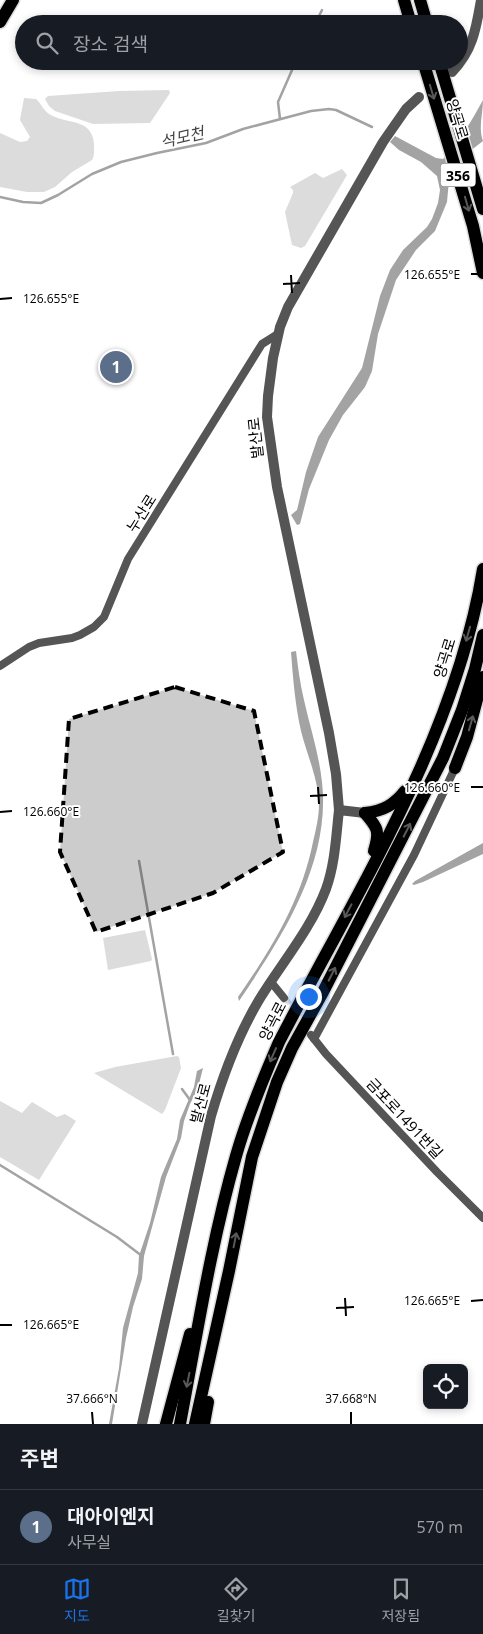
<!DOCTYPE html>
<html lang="ko">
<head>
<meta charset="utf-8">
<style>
  body { margin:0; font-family:"Open Sans","Noto Sans KR",sans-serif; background:#20242c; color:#f1f3f6 }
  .controls { position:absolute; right:15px; bottom:15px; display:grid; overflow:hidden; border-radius:8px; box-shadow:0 2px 8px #0003 }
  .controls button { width:45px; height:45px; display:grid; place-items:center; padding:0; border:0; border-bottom:1px solid #363941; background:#171b24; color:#f1f3f6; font:25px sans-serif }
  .you { position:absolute; left:308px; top:996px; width:18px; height:18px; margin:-12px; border:4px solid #fff; border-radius:50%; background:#1a73e8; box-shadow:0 0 0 8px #1a73e833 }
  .badge { display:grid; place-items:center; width:32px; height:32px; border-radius:50%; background:#1a73e8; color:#fff; font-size:16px; font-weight:700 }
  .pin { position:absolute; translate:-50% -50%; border:2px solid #fff; box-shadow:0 1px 5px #0006 }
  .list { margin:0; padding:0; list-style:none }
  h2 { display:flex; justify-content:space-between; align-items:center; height:65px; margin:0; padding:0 20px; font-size:21px }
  h2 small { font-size:16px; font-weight:400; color:#9ea1a6 }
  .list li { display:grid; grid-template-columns:32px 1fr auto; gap:15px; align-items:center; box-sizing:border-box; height:75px; padding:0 20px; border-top:1px solid #363941 }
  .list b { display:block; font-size:19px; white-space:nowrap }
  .list p { margin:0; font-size:16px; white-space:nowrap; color:#9ea1a6 }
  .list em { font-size:16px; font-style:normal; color:#9ea1a6 }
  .icon { flex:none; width:28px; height:28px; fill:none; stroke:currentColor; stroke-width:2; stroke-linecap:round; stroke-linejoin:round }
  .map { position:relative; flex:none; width:483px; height:1424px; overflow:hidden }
  .search { position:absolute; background:#171b24; box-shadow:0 2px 8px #0003; left:15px; right:15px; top:15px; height:55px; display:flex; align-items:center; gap:12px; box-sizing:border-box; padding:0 18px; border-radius:28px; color:#9ea1a6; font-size:19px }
  .sheet { height:140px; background:#171b24 }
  nav { display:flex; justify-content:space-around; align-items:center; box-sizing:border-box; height:70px; border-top:1px solid #363941; background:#171b24; font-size:14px; color:#9ea1a6 }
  nav a { display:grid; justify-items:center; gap:2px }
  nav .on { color:#1a73e8 }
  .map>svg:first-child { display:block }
  .green { fill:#dcdcdc }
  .water { fill:#a3a3a3 }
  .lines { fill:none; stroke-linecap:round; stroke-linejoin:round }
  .stream { stroke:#a3a3a3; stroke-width:2.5 }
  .minor-tunnel { stroke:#d9d9d9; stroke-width:8; stroke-dasharray:8 4; stroke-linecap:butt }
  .primary-casing { stroke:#dbdbdb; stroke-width:15 }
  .trunk-casing { stroke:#dbdbdb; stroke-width:15 }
  .minor { stroke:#555; stroke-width:8 }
  .tertiary { stroke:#555; stroke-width:10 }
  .primary { stroke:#000; stroke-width:12 }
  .trunk { stroke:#000; stroke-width:12 }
  .oneway { stroke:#595959 }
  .marked { fill:#000; fill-opacity:0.2; stroke:#000; stroke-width:4; stroke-dasharray:10 6; stroke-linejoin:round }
  .ticks { fill:none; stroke:#000; stroke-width:2 }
  .labels { text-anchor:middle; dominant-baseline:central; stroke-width:4; stroke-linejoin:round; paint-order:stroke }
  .shield { fill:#fff; stroke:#4c4c4c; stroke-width:1 }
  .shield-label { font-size:14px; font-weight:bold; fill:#000 }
  .street-label { font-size:15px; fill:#000; stroke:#fff }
  .water-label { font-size:16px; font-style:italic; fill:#444; stroke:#fff }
  .ticks-label { font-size:12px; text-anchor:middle; fill:#000; stroke:#fff; stroke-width:4; stroke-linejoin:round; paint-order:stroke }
</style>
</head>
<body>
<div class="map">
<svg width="483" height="1424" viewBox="0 0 483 1424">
  <rect width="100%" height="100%" fill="#fff"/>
  <g class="green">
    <path d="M169,90l1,3 -20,30 -57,1 -38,-13 -6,-5 -4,-7 3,-3 71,-5z"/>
    <path d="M24,98l12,1c5,4 7,11 13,15 17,11 43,3 45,30 0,6 1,11 -2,16l-20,12 -17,15 -11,5h-17l-27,-5v-54l20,9 7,-1 3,-4 -10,-17z"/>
    <path d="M342,169l5,6 -42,71 -4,2 -9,-3 -7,-33 8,-19v-3l-3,-3 25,-14 8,5z"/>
    <path d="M145,930l7,29 -1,2 -43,9 -5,-32z"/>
    <path d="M177,1056l2,1 2,11 -16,42 -3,4 -68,-41 21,-6z"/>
    <path d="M0,1101l22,12 10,-11 25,15 8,-3 11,7 -37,59 -39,-23z"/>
  </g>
  <g class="water">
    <path d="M483,100c0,14 -5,28 0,41l-13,10 -19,21 -2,8 -2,22 -12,29 -19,19 -20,30 -18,54 -6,37 -7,16 -22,28 -14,25 -20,49 -9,35 -3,1 -6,-10 6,-5 9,-38 12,-35 44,-69 18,-72 10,-26 13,-20 24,-23 5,-8 6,-16 2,-13 -3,-14 -16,-14 -22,-12 -9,-8 5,-6 41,22 7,1c17,-18 28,-37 40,-59z"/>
    <path d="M296,651c2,16 4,33 8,49 6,27 15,54 18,82 9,81 -40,155 -83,219l-1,-4c34,-49 63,-96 75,-155 3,-13 6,-25 6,-38 -1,-26 -12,-49 -18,-73 -6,-27 -8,-53 -10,-79z"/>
    <path d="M483,843v11l-60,28 -9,3 -2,-1 3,-3z"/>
    <path d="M203,1068l-5,20 -8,16 -6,17 -3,17 -15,39 -22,79 -2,23 -9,28 -7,31 -14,86h-3l10,-56 4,-40 15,-55 1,-17 11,-33 11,-46 16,-38 3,-19 14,-33 3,-16z"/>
  </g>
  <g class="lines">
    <g class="stream">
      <path d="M315,24l7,-14"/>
      <path d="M280,119l-2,-17 18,-41"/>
      <path d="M0,197l23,5 18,1 17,-8 34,-21 29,-12 36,-9 49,-10 37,-14 68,-18 18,-2 7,1 36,17"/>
      <path d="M139,861l34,193"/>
      <path d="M182,1089l8,11"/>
      <path d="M0,1165l117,72 25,19"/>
    </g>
    <path class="minor-tunnel" d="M284,998l21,29"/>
    <g class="primary-casing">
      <path id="primary" d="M0,22l13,-22"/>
    </g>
    <g class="trunk-casing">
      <g id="trunk">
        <path d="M404,0l7,24"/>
        <path d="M420,0l7,24"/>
        <path d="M423,61l50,165 10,47"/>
        <path d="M439,61l44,148"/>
        <path d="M455,768l12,-31 16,-60"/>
        <path d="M365,813c13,15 15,18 9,38"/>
        <path d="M365,813c18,-2 29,-8 40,-22"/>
        <path d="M166,1424l24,-90"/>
        <path d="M180,1424c17,-90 31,-181 56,-268 11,-39 27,-77 43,-114 77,-149 177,-305 204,-473"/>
        <path d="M195,1424l34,-153 23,-114 25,-75 15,-34 31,-56 120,-234 19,-48 13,-41 8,-34"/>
        <path d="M204,1424l4,-22"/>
      </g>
    </g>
    <g class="minor">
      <path d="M0,666l29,-19 10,-4 33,-5 8,-3 14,-8 10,-10 24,-58 134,-215 16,-10"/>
      <path d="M271,982l13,16"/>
      <path d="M311,1035l15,19 111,118 46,46"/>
      <path d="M314,1039l100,-184 41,-87"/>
    </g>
    <g class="tertiary">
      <path d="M452,72c21,-22 24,-43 29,-72"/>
      <path d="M339,810l-3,-36 -7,-41 -52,-246 -10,-70 1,-21 5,-38 7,-31 8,-20 95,-165 23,-33 13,-12"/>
      <path d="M142,1424l69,-308c12,-41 26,-79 48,-116 22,-36 52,-71 67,-111 9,-25 10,-52 13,-79l26,3"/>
    </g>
    <use href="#primary" class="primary"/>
    <use href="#trunk" class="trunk"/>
  </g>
  <defs><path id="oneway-shaft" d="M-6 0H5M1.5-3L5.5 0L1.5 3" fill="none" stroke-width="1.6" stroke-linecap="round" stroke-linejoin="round" transform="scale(1.25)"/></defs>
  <g class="oneway">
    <use href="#oneway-shaft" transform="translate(432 92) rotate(73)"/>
    <use href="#oneway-shaft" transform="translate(467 204) rotate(74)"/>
    <use href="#oneway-shaft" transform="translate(468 634) rotate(106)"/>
    <use href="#oneway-shaft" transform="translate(471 723) rotate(-74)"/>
    <use href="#oneway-shaft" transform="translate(407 830) rotate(-63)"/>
    <use href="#oneway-shaft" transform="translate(348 911) rotate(118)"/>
    <use href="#oneway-shaft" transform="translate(332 974) rotate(-63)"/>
    <use href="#oneway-shaft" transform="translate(273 1055) rotate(114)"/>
    <use href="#oneway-shaft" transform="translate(235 1240) rotate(-79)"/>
    <use href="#oneway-shaft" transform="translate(188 1380) rotate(101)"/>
  </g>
  <path class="marked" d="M175,687l79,24 29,141 -70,41 -117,39 -36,-80 9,-133z"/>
  <path class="ticks" d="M471,274h12M291,275l1,18M283,284l17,-1M0,299l12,-1M318,787l1,17M471,787h12M310,796l17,-1M0,812l12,-1M345,1298l1,18M471,1301l12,-1M336,1308l18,-1M0,1325h12M92,1412l1,12M351,1412v12"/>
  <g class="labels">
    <rect class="shield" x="440.5" y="163.5" width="35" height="23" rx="4"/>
    <g class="shield-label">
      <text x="458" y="175">356</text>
    </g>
    <g class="street-label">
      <text transform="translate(458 119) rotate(73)">양곡로</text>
      <text transform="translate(255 438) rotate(-96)">발산로</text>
      <text transform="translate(141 513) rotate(-58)">누산로</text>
      <text transform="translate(444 658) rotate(-73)">양곡로</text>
      <text transform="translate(272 1021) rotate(-63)">양곡로</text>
      <text transform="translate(200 1103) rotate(-75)">발산로</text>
      <text transform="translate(405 1118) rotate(47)">금포로1491번길</text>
    </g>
    <g class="water-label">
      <text transform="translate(182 137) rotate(-13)">석모천</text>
    </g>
  </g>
  <g class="ticks-label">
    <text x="432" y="279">126.655°E</text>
    <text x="51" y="303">126.655°E</text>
    <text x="432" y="792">126.660°E</text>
    <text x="51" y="816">126.660°E</text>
    <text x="432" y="1305">126.665°E</text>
    <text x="51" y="1329">126.665°E</text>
    <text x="92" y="1403">37.666°N</text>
    <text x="351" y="1403">37.668°N</text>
  </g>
</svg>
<div class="controls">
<button><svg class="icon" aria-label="locate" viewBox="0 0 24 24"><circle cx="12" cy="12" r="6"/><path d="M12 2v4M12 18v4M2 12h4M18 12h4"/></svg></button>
</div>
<div class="you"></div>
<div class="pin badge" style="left:116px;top:367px;background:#5c6f8a">1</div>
<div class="search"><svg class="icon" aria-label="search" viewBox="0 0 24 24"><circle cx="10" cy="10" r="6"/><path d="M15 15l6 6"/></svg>장소 검색</div>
</div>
<section class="sheet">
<h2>주변<small></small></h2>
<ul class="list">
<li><span class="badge" style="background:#5c6f8a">1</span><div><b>대아이엔지</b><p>사무실</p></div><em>570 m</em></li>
</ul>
</section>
<nav>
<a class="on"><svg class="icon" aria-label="map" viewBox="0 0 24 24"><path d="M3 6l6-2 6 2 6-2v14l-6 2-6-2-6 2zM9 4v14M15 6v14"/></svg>지도</a>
<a><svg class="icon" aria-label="directions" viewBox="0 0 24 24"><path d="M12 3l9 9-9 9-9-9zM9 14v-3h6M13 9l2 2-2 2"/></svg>길찾기</a>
<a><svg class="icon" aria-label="saved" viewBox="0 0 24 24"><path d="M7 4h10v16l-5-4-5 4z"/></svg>저장됨</a>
</nav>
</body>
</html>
